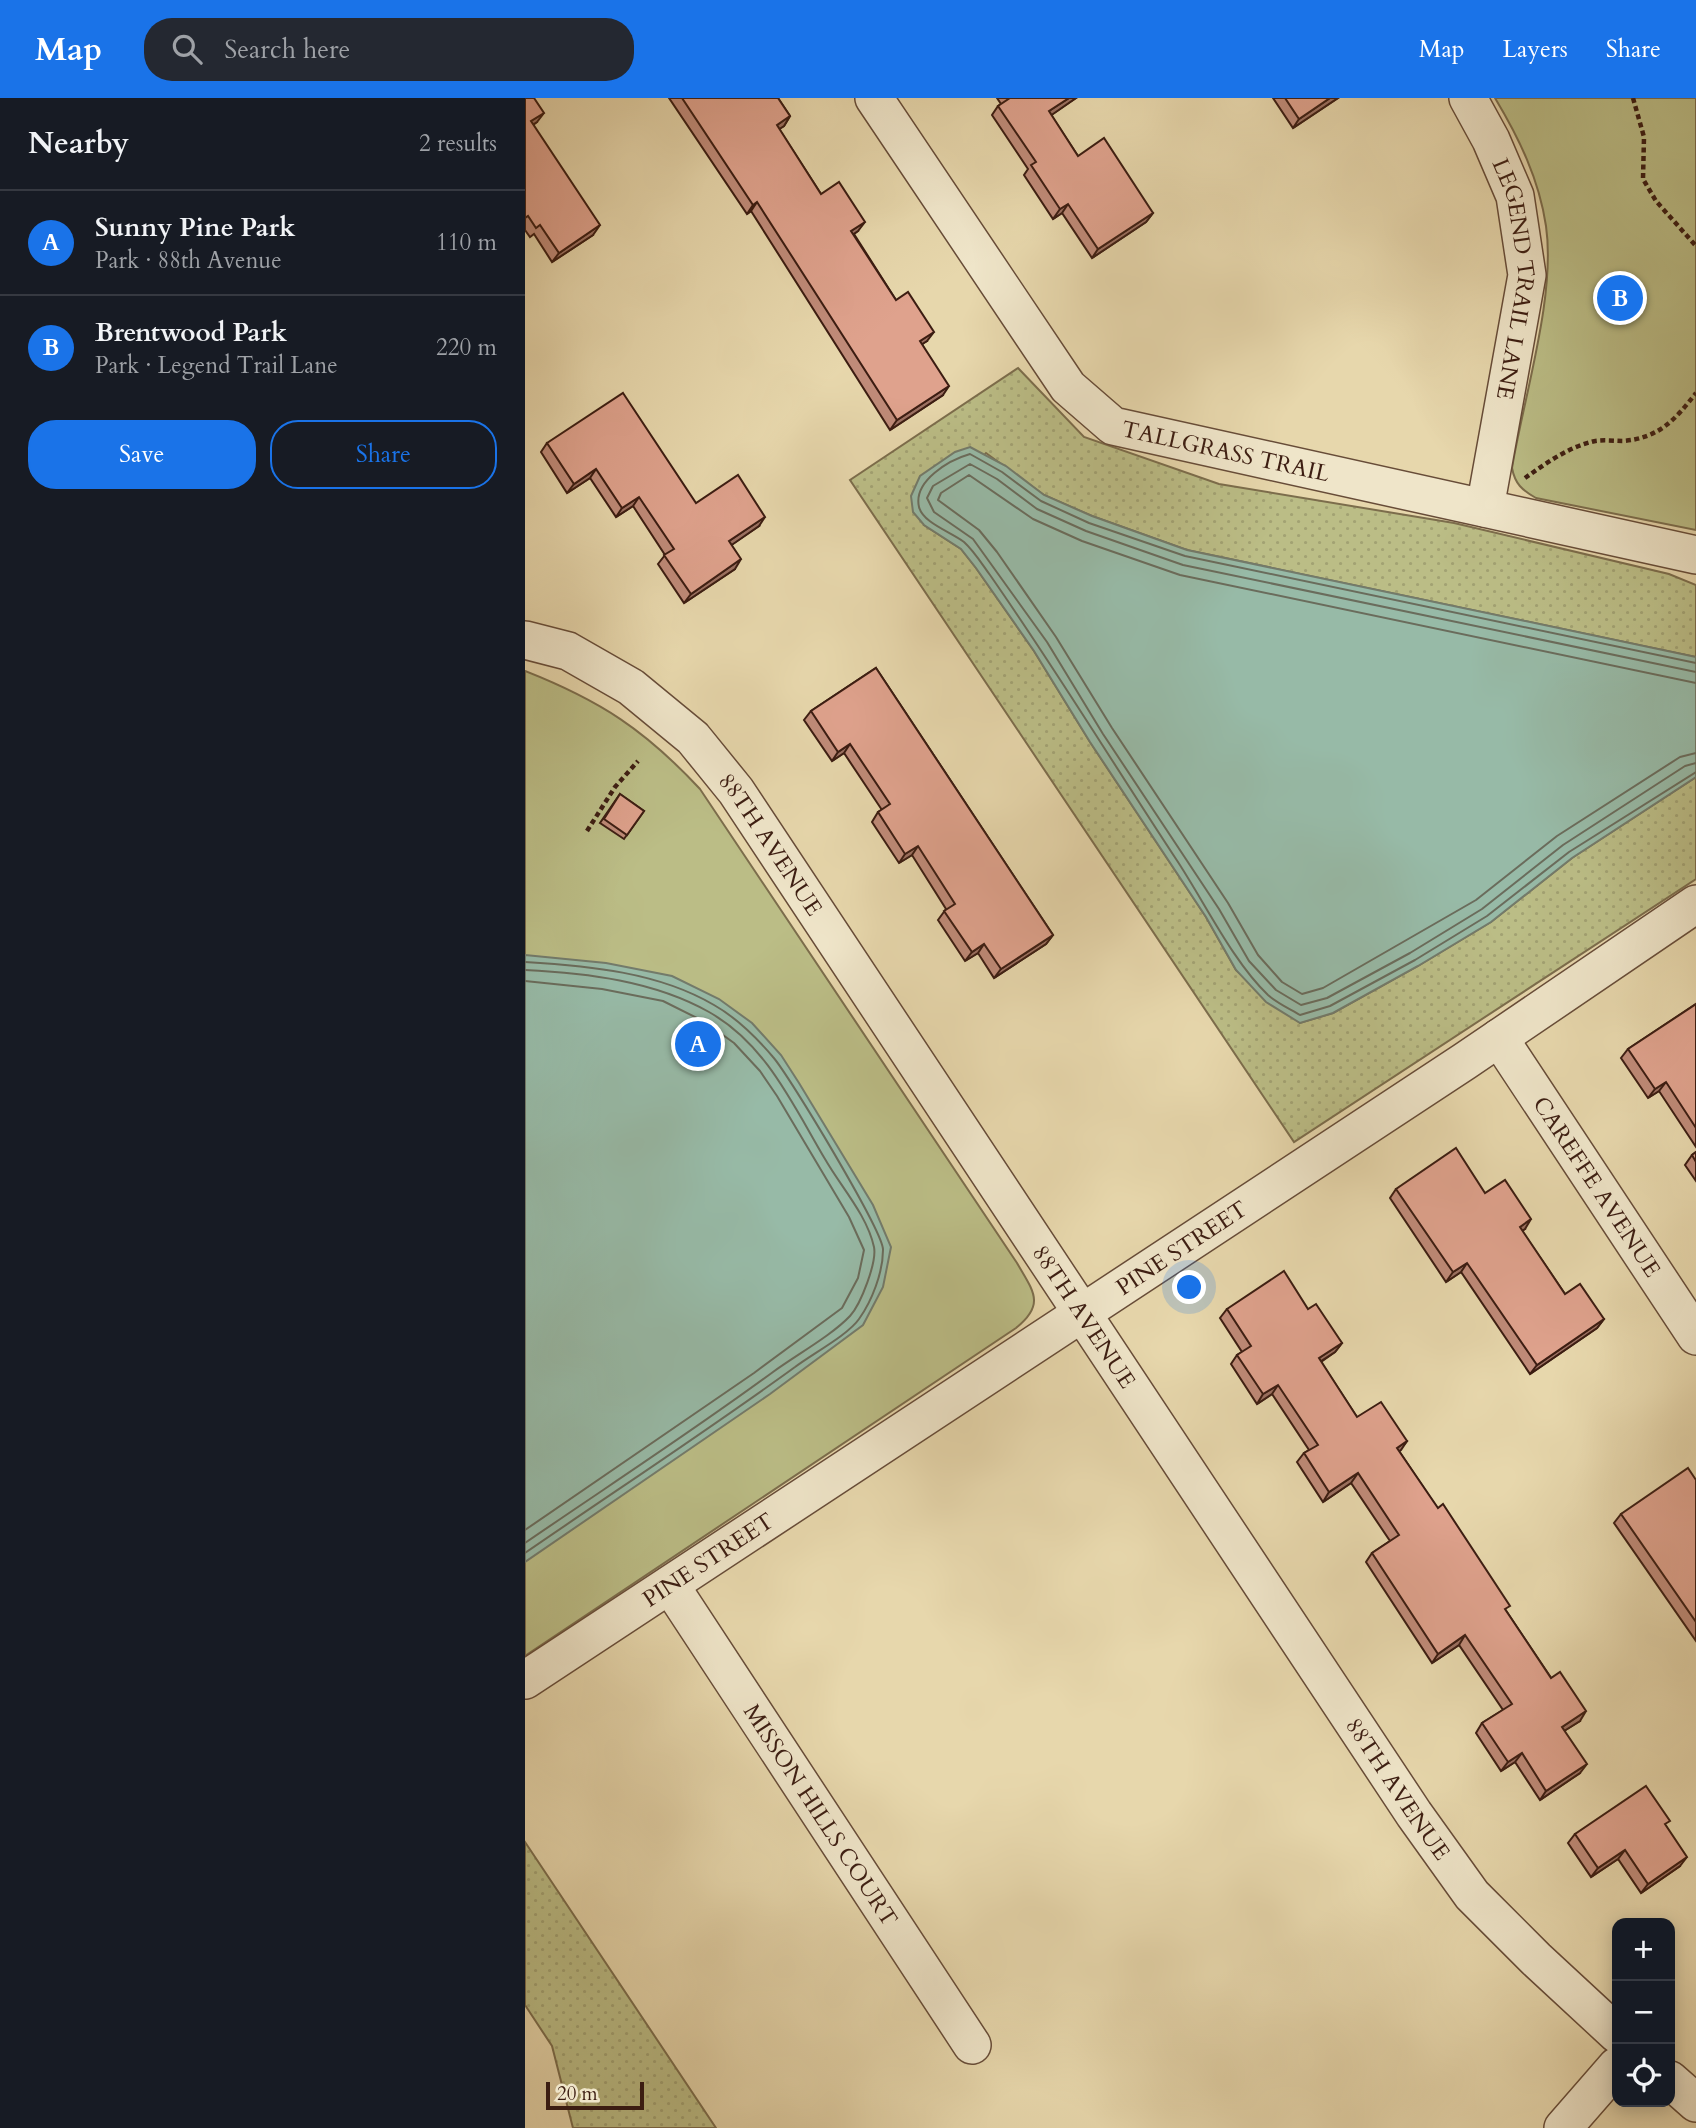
<!DOCTYPE html>
<html lang="en">
<head>
<meta charset="utf-8">
<style>
  body { margin:0; font-family:Cardo,serif; background:#242831; color:#f1f3f6 }
  .controls { position:absolute; right:21px; bottom:21px; display:grid; overflow:hidden; border-radius:14px; box-shadow:0 4px 18px #0003 }
  .controls button { width:63px; height:63px; display:grid; place-items:center; padding:0; border:0; border-bottom:2px solid #363941; background:#171b24; color:#f1f3f6; font:35px sans-serif }
  .scale { position:absolute; left:21px; bottom:18px; width:98px; box-sizing:border-box; padding-left:7px; border:4px solid #3c1d12; border-top:0; font-size:19px; line-height:24px; white-space:nowrap; color:#3c1d12; -webkit-text-stroke:5px #efe5c9; paint-order:stroke }
  .you { position:absolute; left:665px; top:1190px; width:24px; height:24px; margin:-18px; border:5px solid #fff; border-radius:50%; background:#1a73e8; box-shadow:0 0 0 10px #1a73e833 }
  .badge { display:grid; place-items:center; width:46px; height:46px; border-radius:50%; background:#1a73e8; color:#fff; font-size:23px; font-weight:700 }
  .pin { position:absolute; translate:-50% -50%; border:4px solid #fff; box-shadow:0 2px 7px #0006 }
  .list { margin:0; padding:0; list-style:none }
  h2 { display:flex; justify-content:space-between; align-items:center; height:91px; margin:0; padding:0 28px; font-size:30px }
  h2 small { font-size:23px; font-weight:400; color:#9ea1a6 }
  .list li { display:grid; grid-template-columns:46px 1fr auto; gap:21px; align-items:center; box-sizing:border-box; height:105px; padding:0 28px; border-top:2px solid #363941 }
  .list b { display:block; font-size:26px; white-space:nowrap }
  .list p { margin:0; font-size:23px; white-space:nowrap; color:#9ea1a6 }
  .list em { font-size:23px; font-style:normal; color:#9ea1a6 }
  .actions { display:flex; gap:14px; padding:21px 28px }
  .actions a { flex:1; padding:16px 0; border:2px solid #1a73e8; border-radius:28px; text-align:center; font-size:24px; color:#1a73e8 }
  .actions .main { background:#1a73e8; color:#fff }
  .icon { flex:none; width:38px; height:38px; fill:none; stroke:currentColor; stroke-width:2; stroke-linecap:round; stroke-linejoin:round }
  .map { position:relative; flex:none; width:1171px; height:2030px; overflow:hidden }
  header { display:flex; align-items:center; gap:42px; box-sizing:border-box; height:98px; padding:0 35px; background:#1a73e8; color:#fff }
  header strong { font-size:33px }
  nav { display:flex; gap:38px; margin-inline-start:auto; font-size:24px }
  .search { width:490px; height:63px; background:#242831; display:flex; align-items:center; gap:18px; box-sizing:border-box; padding:0 24px; border-radius:28px; color:#9ea1a6; font-size:26px }
  main { display:flex }
  aside { flex:1; background:#171b24 }
  .map>svg:first-child { display:block }
  .grass { fill:url(#grass-dots); stroke:#7c6d4c; stroke-width:2 }
  .park { fill:#bbbd86; stroke:#7c6d4c; stroke-width:2 }
  .water { fill:#97baa7; stroke:#737b6b; stroke-width:2 }
  .lines { fill:none; stroke-linecap:round; stroke-linejoin:round }
  .shore { stroke:#6a6c5c; stroke-width:2 }
  .minor-casing { stroke:#674c38; stroke-width:40 }
  .path { stroke:#3c1d12; stroke-width:4.5; stroke-dasharray:5 3.5; stroke-linecap:butt }
  .minor { stroke:#efe5c9; stroke-width:37 }
  .wall { fill:#c08b79; stroke:#3c1d12; stroke-width:2 }
  .shaded-wall { fill:#9c7163; stroke:#3c1d12; stroke-width:2 }
  .building { fill:#dfa28d; stroke:#3c1d12; stroke-width:2 }
  .labels { text-anchor:middle; dominant-baseline:central; stroke-width:5; stroke-linejoin:round; paint-order:stroke }
  .street-label { font-size:23px; fill:#3c1d12; stroke:#efe5c9 }
</style>
</head>
<body>
<header>
<strong>Map</strong>
<div class="search"><svg class="icon" aria-label="search" viewBox="0 0 24 24"><circle cx="10" cy="10" r="6"/><path d="M15 15l6 6"/></svg>Search here</div>
<nav><a>Map</a><a>Layers</a><a>Share</a></nav>
</header>
<main>
<aside>
<h2>Nearby<small>2 results</small></h2>
<ul class="list">
<li><span class="badge">A</span><div><b>Sunny Pine Park</b><p>Park · 88th Avenue</p></div><em>110 m</em></li>
<li><span class="badge">B</span><div><b>Brentwood Park</b><p>Park · Legend Trail Lane</p></div><em>220 m</em></li>
</ul>
<div class="actions"><a class="main">Save</a><a>Share</a></div>
</aside>
<div class="map">
<svg width="1171" height="2030" viewBox="0 0 1171 2030">
  <defs>
    <pattern id="grass-dots" width="8" height="8" patternUnits="userSpaceOnUse" patternTransform="scale(1.75)"><rect width="8" height="8" fill="#bbbd86"/><path d="M2 2h.1M6 6h.1" fill="none" stroke="#a2a273" stroke-width="1.8" stroke-linecap="round"/></pattern>
  </defs>
  <rect width="100%" height="100%" fill="#e7d7ac"/>
  <filter id="stains"><feTurbulence type="fractalNoise" baseFrequency=".00286" numOctaves="4"/><feColorMatrix values="0 0 0 0 .2 0 0 0 0 .09 0 0 0 0 .02 0 0 0 .5 -.17"/></filter>
  <radialGradient id="worn" r=".72"><stop offset=".6" stop-color="#630" stop-opacity="0"/><stop offset="1" stop-color="#630" stop-opacity=".3"/></radialGradient>
  <g class="grass">
    <path d="M493,270l66,69 135,47 235,39 215,51 27,11v72l-509,-107 -95,-34 -48,-21 -58,-42 -62,72 37,24 15,19 58,83 56,91 116,175 30,53 64,53 33,-10 85,-47 73,-44 81,-64 124,-81v102l-402,263 -444,-662z"/>
    <path d="M0,1744l191,286h-143l-21,-82 -27,-41z"/>
  </g>
  <g class="park">
    <path d="M970,0h201v432l-160,-32c-14,-8 -21,-14 -24,-30 12,-72 44,-172 34,-242 -7,-47 -27,-88 -51,-128z"/>
    <path d="M0,573c76,30 120,59 175,118l317,474c16,28 29,41 -1,65l-491,328z"/>
  </g>
  <g class="water">
    <path d="M445,349l36,19 38,29 48,21 95,34 509,107v120l-124,81 -81,64 -73,44 -85,47 -33,10 -34,-21 -30,-32 -30,-53 -116,-175 -56,-91 -58,-83 -15,-19 -37,-24 -11,-13 -2,-16 9,-20 35,-24z"/>
    <path d="M0,857l81,8 66,13 47,23 33,24 29,32 18,28 74,122 18,42 -8,40 -20,38 -93,69 -245,168z"/>
  </g>
  <g class="lines">
    <g class="shore">
      <path d="M1171,565l-511,-107 -96,-33 -48,-22 -39,-29 -32,-18c-21,6 -57,27 -51,53 4,16 32,25 45,35 10,9 18,22 26,33 65,93 124,190 186,284 28,42 57,103 92,136 9,8 22,14 32,20l30,-9 85,-46 72,-44 82,-64 127,-80"/>
      <path d="M1171,574l-513,-107 -97,-34 -49,-22 -40,-30 -27,-15 -37,22 -6,12 7,14 39,27 74,103 56,92 116,175 30,52 27,29 25,15 26,-7 83,-45 72,-44 81,-64 122,-79 11,-3"/>
      <path d="M1171,585l-516,-108 -98,-34 -49,-22 -64,-44 -28,18 -3,7 41,30 18,22 59,85 56,91 116,175 30,52 24,27 20,12 21,-6 153,-88 81,-64 123,-79 16,-4"/>
      <path d="M0,864c64,4 133,10 189,43 23,13 42,32 59,52 16,18 111,176 110,193 0,22 -11,51 -24,69 -11,16 -47,35 -64,48 -88,64 -180,124 -270,186"/>
      <path d="M0,872c62,3 129,11 184,42 57,32 84,93 116,147 16,28 42,56 49,88 3,15 -13,57 -24,69 -19,20 -54,39 -77,56 -80,59 -165,114 -248,171"/>
      <path d="M0,883l77,8 61,12 42,21 29,21 26,28 17,25 72,121 15,33 -6,28 -16,30 -88,65 -229,157"/>
    </g>
    <g class="minor-casing">
      <g id="minor">
        <path id="s1" d="M349,0l194,289 45,39 583,129"/>
        <path id="s2" d="M943,0l23,42 24,56 12,79 -42,233"/>
        <path id="s3" d="M0,542l43,11 63,36 62,51 43,53 678,1023 58,81 64,64 81,75"/>
        <path id="s4" d="M974,940l197,298"/>
        <path id="s5" d="M145,1487l302,460"/>
        <path id="s6" d="M0,1582l940,-619 231,-157"/>
        <path d="M1145,1982l26,23"/>
        <path d="M1038,2030l54,-62"/>
      </g>
    </g>
    <g class="path">
      <path d="M1108,0l11,39 -1,42 13,22 40,45"/>
      <path d="M1000,380c20,-14 42,-30 66,-36 10,-3 22,-1 32,-1 36,-3 52,-21 73,-48"/>
      <path d="M62,733l28,-44 23,-26"/>
    </g>
    <use href="#minor" class="minor"/>
  </g>
  <g class="wall">
    <path d="M0,0l12,24 -4,3 60,110 -41,27 -18,-28 -4,3 -5,-7z"/>
    <path d="M144,0h109l12,18 -6,10 -5,3 42,65 37,37 -4,3 42,66 31,41 -5,3 21,51 -53,35 -139,-219 -4,3z"/>
    <path d="M472,0h79l-25,17 27,41 75,57 -7,9 -54,36 -30,-45 -9,6 -29,-44 4,-6 -36,-54 6,-9 3,-2z"/>
    <path d="M748,0h65l-45,30z"/>
    <path d="M22,345l149,60 63,23 -28,19 4,24 -51,34 -26,-39 7,-9 -32,-49 -17,11 -26,-39 -23,15 -26,-41z"/>
    <path d="M351,570l177,267 -7,9 -52,34 -16,-25 -13,8 -27,-41 8,-11 -34,-54 -13,8 -27,-41 6,-10 4,-2 -38,-57 -12,8 -28,-41 7,-9z"/>
    <path d="M95,696l24,17 -20,28 -24,-16z"/>
    <path d="M1171,906v143l-37,-56 -11,7 -27,-40 7,-9z"/>
    <path d="M1171,1054v29l-11,-16 7,-10z"/>
    <path d="M871,1091l89,4 40,36 -3,2 43,63 39,25 -7,9 -67,46 -69,-102 -15,10 -56,-84z"/>
    <path d="M702,1211h81l34,34 -7,9 -14,10 36,55 50,24 -8,10 181,270 -16,10 16,42 -40,27 -25,-38 -14,9 -25,-38 6,-10 21,-13 -44,-65 -27,18 -66,-101 6,-9 18,-12 -39,-58 -28,19 -26,-40 7,-9 5,-3 -37,-56 -15,10 -26,-40 6,-9 5,-3 -22,-34z"/>
    <path d="M1171,1382v161l-82,-118 7,-9z"/>
    <path d="M1141,1728l14,40 -39,27 -23,-34 -27,18 -23,-34 7,-9z"/>
  </g>
  <g class="shaded-wall">
    <path d="M544,0h7l-33,23 6,-10z"/>
    <path d="M805,0h8l-45,30 6,-9z"/>
    <path d="M19,15l-7,9 -12,8 6,-9z"/>
    <path d="M265,18l-6,10 -14,9 7,-10z"/>
    <path d="M232,104l-6,9 -4,3 6,-9z"/>
    <path d="M543,106l-6,9 -9,6 7,-10z"/>
    <path d="M628,115l-7,9 -54,36 6,-9z"/>
    <path d="M340,124l-7,9 -13,9 6,-9z"/>
    <path d="M75,127l-7,10 -41,27 7,-9z"/>
    <path d="M409,234l-7,9 -14,9 7,-9z"/>
    <path d="M424,288l-6,9 -53,35 7,-10z"/>
    <path d="M71,371l-6,9 -23,15 7,-9z"/>
    <path d="M114,399l-6,9 -17,11 6,-9z"/>
    <path d="M240,419l-6,9 -36,25 6,-10z"/>
    <path d="M216,461l-6,10 -51,34 7,-9z"/>
    <path d="M325,646l-6,9 -12,8 6,-9z"/>
    <path d="M393,748l-6,9 -13,8 6,-9z"/>
    <path d="M528,837l-7,9 -52,34 7,-9z"/>
    <path d="M459,846l-6,9 -13,8 7,-9z"/>
    <path d="M1141,984l-7,9 -11,7 7,-9z"/>
    <path d="M1006,1121l-6,10 -12,7 7,-9z"/>
    <path d="M942,1165l-6,9 -15,10 7,-10z"/>
    <path d="M1079,1221l-7,9 -67,46 7,-9z"/>
    <path d="M817,1245l-7,9 -23,15 7,-9z"/>
    <path d="M753,1287l-6,9 -15,10 6,-10z"/>
    <path d="M882,1343l-6,9 -11,7 7,-9z"/>
    <path d="M833,1375l-7,10 -28,19 6,-10z"/>
    <path d="M940,1537l-6,10 -27,18 6,-9z"/>
    <path d="M1061,1613l-6,10 -24,15 6,-9z"/>
    <path d="M997,1655l-7,9 -14,9 7,-9z"/>
    <path d="M1062,1666l-7,9 -40,27 6,-9z"/>
    <path d="M1100,1752l-7,9 -27,18 7,-9z"/>
    <path d="M1162,1759l-7,9 -39,27 7,-9z"/>
  </g>
  <g class="building">
    <path d="M0,0h9l10,15 -13,8 69,104 -41,28 -19,-28 -4,3 -8,-12 -3,2z"/>
    <path d="M157,0h96l12,18 -13,9 44,69 18,-12 26,40 -14,9 45,69 12,-8 26,40 -14,9 29,45 -52,34 -140,-218 -4,3z"/>
    <path d="M485,0h59l-20,13 29,45 26,-18 49,75 -55,36 -30,-45 -8,5 -29,-44 5,-3 -38,-56z"/>
    <path d="M760,0h45l-31,21z"/>
    <path d="M98,295l73,110 42,-28 27,42 -36,24 12,18 -50,35 -27,-39 10,-6 -35,-52 -17,11 -26,-39 -22,15 -27,-41z"/>
    <path d="M351,570l177,267 -52,34 -17,-25 -12,8 -28,-41 11,-7 -37,-58 -13,8 -27,-42 12,-8 -40,-60 -12,8 -27,-41z"/>
    <path d="M95,696l24,17 -17,24 -23,-16z"/>
    <path d="M1171,906v124l-30,-46 -11,7 -27,-40z"/>
    <path d="M931,1050l29,45 20,-13 26,39 -11,8 45,67 15,-10 24,35 -67,46 -70,-102 -14,9 -57,-83z"/>
    <path d="M1171,1054v10l-4,-7z"/>
    <path d="M759,1173l24,38 8,-5 26,39 -23,15 38,59 24,-15 26,39 -10,7 41,60 5,-4 67,102 -5,3 46,69 9,-6 26,39 -24,16 25,37 -41,27 -24,-38 -14,9 -26,-39 30,-19 -47,-69 -27,19 -66,-101 27,-18 -41,-62 -29,19 -25,-39 14,-8 -40,-60 -15,9 -26,-39 14,-9 -24,-37z"/>
    <path d="M1163,1370l8,12v142l-75,-108z"/>
    <path d="M1121,1688l24,35 -5,3 22,33 -39,27 -23,-34 -27,18 -23,-34z"/>
  </g>
  <g class="labels">
    <g class="street-label">
      <text stroke="none"><textPath href="#s2" startOffset="192">LEGEND TRAIL LANE</textPath></text>
      <text stroke="none"><textPath href="#s1" startOffset="523">TALLGRASS TRAIL</textPath></text>
      <text stroke="none"><textPath href="#s3" startOffset="329">88TH AVENUE</textPath></text>
      <text stroke="none"><textPath href="#s4" startOffset="178">CAREFFE AVENUE</textPath></text>
      <text stroke="none"><textPath href="#s6" startOffset="786">PINE STREET</textPath></text>
      <text stroke="none"><textPath href="#s3" startOffset="896">88TH AVENUE</textPath></text>
      <text stroke="none"><textPath href="#s6" startOffset="219">PINE STREET</textPath></text>
      <text stroke="none"><textPath href="#s3" startOffset="1463">88TH AVENUE</textPath></text>
      <text stroke="none"><textPath href="#s5" startOffset="275">MISSON HILLS COURT</textPath></text>
    </g>
  </g>
  <rect width="100%" height="100%" filter="url(#stains)"/>
  <rect width="100%" height="100%" fill="url(#worn)"/>
</svg>
<div class="controls">
<button>+</button>
<button>−</button>
<button><svg class="icon" aria-label="locate" viewBox="0 0 24 24"><circle cx="12" cy="12" r="6"/><path d="M12 2v4M12 18v4M2 12h4M18 12h4"/></svg></button>
</div>
<div class="scale">20 m</div>
<div class="you"></div>
<div class="pin badge" style="left:173px;top:946px">A</div>
<div class="pin badge" style="left:1095px;top:200px">B</div>
</div>
</main>
</body>
</html>
